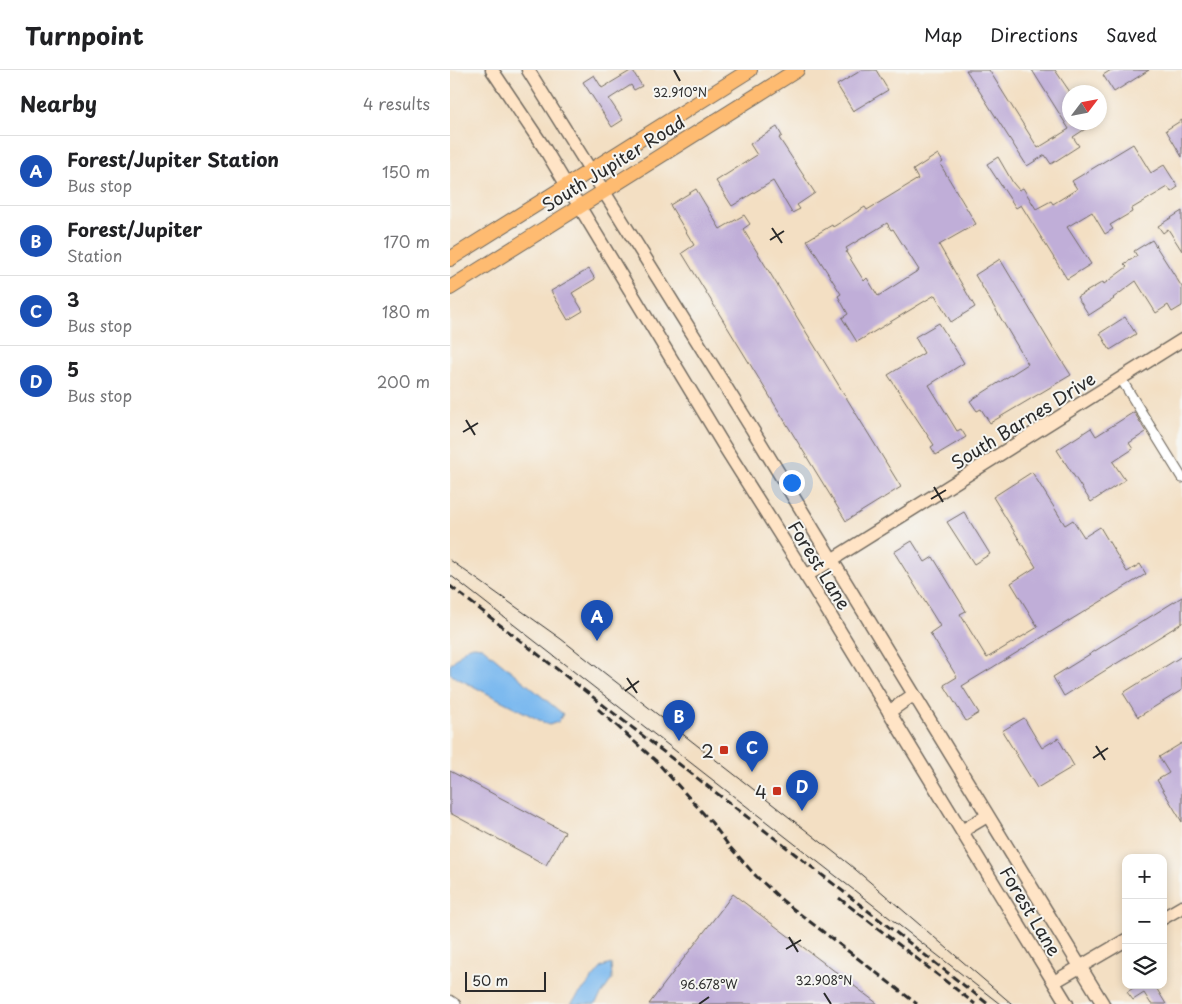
<!DOCTYPE html>
<html lang="en">
<head>
<meta charset="utf-8">
<style>
  body { margin:0; font-family:"Playpen Sans",sans-serif; background:#f6f6f6; color:#202124 }
  .controls { position:absolute; right:15px; bottom:15px; display:grid; overflow:hidden; border-radius:10px; box-shadow:0 2px 8px #0003 }
  .controls button { width:45px; height:45px; display:grid; place-items:center; padding:0; border:0; border-bottom:1px solid #e0e0e0; background:#fff; color:#202124; font:25px sans-serif }
  .compass { position:absolute; left:612px; top:15px; width:45px; height:45px; border-radius:50%; background:#fff; box-shadow:0 2px 8px #0003; rotate:58deg }
  .scale { position:absolute; left:15px; bottom:12px; width:81px; box-sizing:border-box; padding-left:5px; border:2px solid #2b2b2b; border-top:0; font-size:14px; line-height:18px; white-space:nowrap; color:#2b2b2b; -webkit-text-stroke:4px #f6f6f2; paint-order:stroke }
  .you { position:absolute; left:341px; top:412px; width:18px; height:18px; margin:-12px; border:4px solid #fff; border-radius:50%; background:#1a73e8; box-shadow:0 0 0 8px #1a73e833 }
  .badge { display:grid; place-items:center; width:32px; height:32px; border-radius:50%; background:#c8321e; color:#fff; font-size:16px; font-weight:700 }
  .pin { position:absolute; translate:-50% -41px; filter:drop-shadow(0 1px 2px #0008) }
  .pin::after { content:''; position:absolute; top:26px; width:18px; height:15px; background:inherit; clip-path:polygon(0 0,100% 0,50% 100%) }
  .list { margin:0; padding:0; list-style:none }
  h2 { display:flex; justify-content:space-between; align-items:center; height:65px; margin:0; padding:0 20px; font-size:21px }
  h2 small { font-size:16px; font-weight:400; color:#757577 }
  .list li { display:grid; grid-template-columns:32px 1fr auto; gap:15px; align-items:center; box-sizing:border-box; height:70px; padding:0 20px; border-top:1px solid #e0e0e0 }
  .list b { display:block; font-size:19px; white-space:nowrap }
  .list p { margin:0; font-size:16px; white-space:nowrap; color:#757577 }
  .list em { font-size:16px; font-style:normal; color:#757577 }
  .icon { flex:none; width:28px; height:28px; fill:none; stroke:currentColor; stroke-width:2; stroke-linecap:round; stroke-linejoin:round }
  .map { position:relative; flex:none; width:732px; height:934px; overflow:hidden }
  header { display:flex; align-items:center; gap:30px; box-sizing:border-box; height:70px; padding:0 25px; background:#fff; border-bottom:1px solid #e0e0e0 }
  header strong { font-size:24px }
  nav { display:flex; gap:28px; margin-inline-start:auto; font-size:18px }
  main { display:flex }
  aside { flex:1; background:#fff }
  .map>svg:first-child { display:block }
  .water { fill:#7cb9ef; stroke:#54728d }
  .building { fill:#c0aed8; fill-rule:evenodd }
  .lines { fill:none; stroke-linecap:round; stroke-linejoin:round }
  .street-casing { stroke:#716a60; stroke-width:11 }
  .secondary-casing { stroke:#716a60; stroke-width:15 }
  .primary-casing { stroke:#716a60; stroke-width:16 }
  .street { stroke:#fff; stroke-width:9 }
  .secondary { stroke:#ffe4c6; stroke-width:12 }
  .primary { stroke:#febb71; stroke-width:14 }
  .tram { stroke:#2b2b2b; stroke-width:1 }
  .rail { stroke:#2b2b2b; stroke-width:3; stroke-dasharray:8 4; stroke-linecap:butt }
  .ticks { fill:none; stroke:#2b2b2b; stroke-width:2 }
  .poi-dot { fill:#c8321e; stroke:#f6f6f2; stroke-width:2 }
  .labels { text-anchor:middle; dominant-baseline:central; stroke-width:4; stroke-linejoin:round; paint-order:stroke }
  .street-label { font-size:18px; fill:#2b2b2b; stroke:#f6f6f2 }
  .poi-label { font-size:18px; fill:#2b2b2b; stroke:#f6f6f2; text-anchor:end }
  .ticks-label { font-size:12px; text-anchor:middle; fill:#2b2b2b; stroke:#f6f6f2; stroke-width:4; stroke-linejoin:round; paint-order:stroke }
</style>
</head>
<body>
<header>
<strong>Turnpoint</strong>
<nav><a>Map</a><a>Directions</a><a>Saved</a></nav>
</header>
<main>
<aside>
<h2>Nearby<small>4 results</small></h2>
<ul class="list">
<li><span class="badge" style="background:#1a4fb4">A</span><div><b>Forest/Jupiter Station</b><p>Bus stop</p></div><em>150 m</em></li>
<li><span class="badge" style="background:#1a4fb4">B</span><div><b>Forest/Jupiter</b><p>Station</p></div><em>170 m</em></li>
<li><span class="badge" style="background:#1a4fb4">C</span><div><b>3</b><p>Bus stop</p></div><em>180 m</em></li>
<li><span class="badge" style="background:#1a4fb4">D</span><div><b>5</b><p>Bus stop</p></div><em>200 m</em></li>
</ul>
</aside>
<div class="map">
<svg width="732" height="934" viewBox="0 0 732 934">
  <rect width="100%" height="100%" fill="#f6f6f2"/>
  <filter id="ink" filterUnits="userSpaceOnUse"><feTurbulence type="fractalNoise" baseFrequency=".02" numOctaves="2"/><feDisplacementMap in="SourceGraphic" scale="10" xChannelSelector="R" yChannelSelector="G"/><feConvolveMatrix kernelMatrix="1 2 1 2 8 2 1 2 1" color-interpolation-filters="sRGB"/></filter>
  <filter id="wash" filterUnits="userSpaceOnUse"><feTurbulence type="fractalNoise" baseFrequency=".0096" numOctaves="4" result="noise"/><feDisplacementMap in="SourceGraphic" scale="20" xChannelSelector="R" yChannelSelector="G"/><feGaussianBlur stdDeviation="1.12" result="paint"/><feColorMatrix in="noise" values="0 0 0 0 0 0 0 0 0 0 0 0 0 0 0 0 0 1.4 0 .05"/><feComposite in="paint" operator="in"/></filter>
  <g filter="url(#wash)">
    <rect width="100%" height="100%" fill="#f3dfc3"/>
    <g class="water">
      <path d="M24,576l8,1 81,67 -5,8 -9,3 -96,-49 -3,-3v-8l16,-17z"/>
      <path d="M161,894l1,15 -17,25h-24l31,-37z"/>
    </g>
    <g id="blocks">
      <g class="building">
        <path d="M182,0l10,16 -8,4 -3,-5 -22,14 14,21 -11,7 -29,-45 11,-7 8,13z"/>
        <path d="M412,0h14l12,20 -35,21 -16,-26z"/>
        <path d="M516,0h23l49,78 31,-19 -37,-59h23l15,22v30h26l-23,15 6,9 -28,18 -6,-9 -18,11z"/>
        <path d="M661,0h38l-35,22 -11,-17z"/>
        <path d="M732,50v37l-16,-27z"/>
        <path d="M327,57l5,9 -3,2 36,55 -18,12 3,4 -8,4 -19,-32 -41,25 -16,-25 41,-26 -7,-11z"/>
        <path d="M683,74l18,29 13,-8 14,22 -7,5 -3,-5 -37,22 1,3 -22,13 3,4 -8,5 -13,-22 -25,15 24,37 -24,15 -46,-74 -5,3 -29,-44 11,-7 15,26 6,7 4,-2 13,21 15,-8 2,3 24,-15 -5,-8z"/>
        <path d="M488,84l5,8 -3,2 36,60 -37,21 36,62 -24,15 -16,-27 -78,47 -15,-24 6,-4 -10,-18 3,-2 -34,-54 25,-15 1,2 32,-20 2,3 51,-31 -5,-9zM437,153l4,7 2,-1 26,41 -41,26 -11,-18 -3,3 -18,-29 2,-1 -2,-3z"/>
        <path d="M246,119l24,40 24,-14 6,9 -7,5 158,258 -55,34 -164,-268 12,-8 -24,-40z"/>
        <path d="M732,141v40l-14,-22 -5,4 -5,-7z"/>
        <path d="M702,170l30,47v19l-10,6 -4,-7 -12,8 -20,-32 -23,17 1,1 -25,16 -12,-18 26,-15 1,2 23,-17 -3,-3 13,-8 -3,-5z"/>
        <path d="M550,189l53,89h1l17,27 -81,48 -9,-14 -4,2 -7,-10 58,-37 -53,-89z"/>
        <path d="M139,199l6,10 -23,14 11,18 -15,9 -17,-29z"/>
        <path d="M675,247l11,17 -26,16 -10,-17z"/>
        <path d="M489,253l25,40 -35,22 28,46 4,-2 5,8 -30,18 -5,-8 3,-2 -46,-70 36,-22 -9,-16z"/>
        <path d="M684,342l12,20 -17,11 4,6 -20,13 12,18 -34,22 -34,-52 34,-22 5,8z"/>
        <path d="M582,402l33,53 8,-5 11,17 16,-10 27,45 13,-8 6,10 -184,112 17,27 -13,8 -22,-36 13,-8 -27,-44 10,-7 -46,-74 18,-11 13,21 8,-5 33,54 -6,3 27,44 51,-31 -27,-44 25,-16 -43,-70z"/>
        <path d="M514,442l26,42 -16,10 -27,-42z"/>
        <path d="M732,527v26l-118,73 -11,-19z"/>
        <path d="M732,586v34l-44,27 -15,-24z"/>
        <path d="M574,648l18,30 16,-10 16,28 -37,22 -35,-57z"/>
        <path d="M732,673v79l-25,-42 12,-7 -10,-16z"/>
        <path d="M0,701l115,61 -19,33 -96,-52z"/>
        <path d="M283,824l145,110h-229z"/>
        <path d="M688,915h19l-2,1 11,18h-15l-7,-11 -11,7 -6,-8z"/>
      </g>
    </g>
  </g>
  <g filter="url(#ink)">
    <use href="#blocks" fill-opacity="0" stroke="#716a60" stroke-width="1"/>
    <g class="lines">
      <g class="street-casing">
        <g id="street">
          <path d="M671,309l61,99"/>
          <path d="M0,930l6,4"/>
        </g>
      </g>
      <g class="secondary-casing">
        <g id="secondary">
          <path d="M42,0l51,76 181,300 89,141 254,417"/>
          <path d="M78,0l224,359 351,575"/>
          <path d="M356,506l376,-236"/>
          <path d="M439,642l24,-17"/>
          <path d="M512,761l25,-15"/>
          <path d="M713,848l19,-11"/>
          <path d="M604,912l72,-42"/>
        </g>
      </g>
      <g class="primary-casing">
        <g id="primary">
          <path d="M0,189l300,-189"/>
          <path d="M0,218l347,-218"/>
        </g>
      </g>
      <use href="#street" class="street"/>
      <use href="#secondary" class="secondary"/>
      <use href="#primary" class="primary"/>
      <g class="tram">
        <path d="M0,490l111,79 288,225 163,140"/>
        <path d="M0,505l550,429"/>
      </g>
      <g class="rail">
        <path d="M0,516l538,418"/>
        <path d="M148,639l57,51 57,63 17,23 27,30 27,25 134,103"/>
        <path d="M389,828l136,106"/>
      </g>
    </g>
  </g>
  <path class="ticks" d="M224,0l6,11M322,158l10,15M320,170l14,-9M16,350l9,15M13,362l15,-9M484,417l9,15M481,429l15,-9M177,608l10,15M175,621l14,-10M646,676l9,14M643,688l15,-10M339,867l9,15M336,879l15,-9M374,923l7,11M249,934l10,-7"/>
  <g class="poi-dot">
    <rect x="269" y="675" width="10" height="10" rx="2.5"/>
    <rect x="322" y="716" width="10" height="10" rx="2.5"/>
  </g>
  <g class="labels">
    <g class="street-label">
      <text transform="translate(163 93) rotate(-32)">South Jupiter Road</text>
      <text transform="translate(573 350) rotate(-32)">South Barnes Drive</text>
      <text transform="translate(370 495) rotate(58)">Forest Lane</text>
      <text transform="translate(581 841) rotate(59)">Forest Lane</text>
    </g>
    <g class="poi-label">
      <text x="264" y="680">2</text>
      <text x="317" y="721">4</text>
    </g>
  </g>
  <g class="ticks-label">
    <text x="230" y="27">32.910°N</text>
    <text x="374" y="915">32.908°N</text>
    <text x="259" y="919">96.678°W</text>
  </g>
</svg>
<div class="controls">
<button>+</button>
<button>−</button>
<button><svg class="icon" aria-label="layers" viewBox="0 0 24 24"><path d="M12 4l9 5-9 5-9-5zM3 14l9 5 9-5"/></svg></button>
</div>
<svg class="compass" viewBox="-18 -18 36 36"><path d="M0-13l5 13h-10z" fill="#e53935"/><path d="M0 13l5-13h-10z" fill="#757577"/></svg>
<div class="scale">50 m</div>
<div class="you"></div>
<div class="pin badge" style="left:147px;top:571px;background:#1a4fb4">A</div>
<div class="pin badge" style="left:229px;top:671px;background:#1a4fb4">B</div>
<div class="pin badge" style="left:302px;top:702px;background:#1a4fb4">C</div>
<div class="pin badge" style="left:352px;top:741px;background:#1a4fb4">D</div>
</div>
</main>
</body>
</html>
